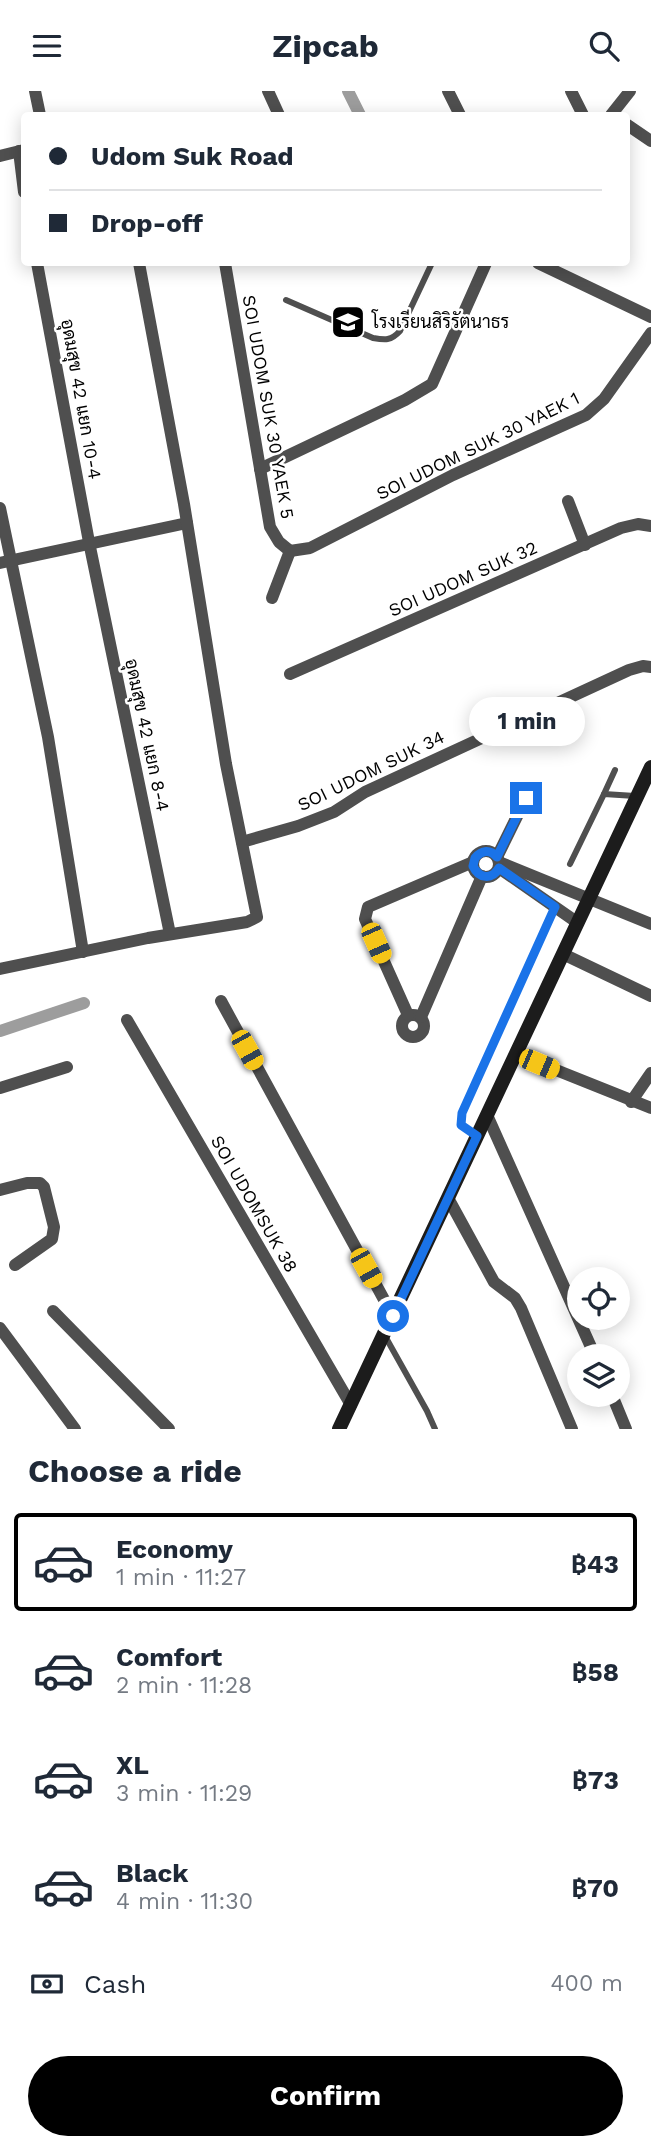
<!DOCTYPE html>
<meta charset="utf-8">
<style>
:root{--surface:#fff;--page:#f2f2f3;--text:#1f2937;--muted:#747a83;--line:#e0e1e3;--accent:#000}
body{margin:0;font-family:"Work Sans",Sarabun,sans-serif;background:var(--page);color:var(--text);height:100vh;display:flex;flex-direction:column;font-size:26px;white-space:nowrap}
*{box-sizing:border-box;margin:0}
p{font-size:23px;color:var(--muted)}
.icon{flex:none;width:38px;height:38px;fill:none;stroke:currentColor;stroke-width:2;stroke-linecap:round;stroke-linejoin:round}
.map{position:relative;height:1338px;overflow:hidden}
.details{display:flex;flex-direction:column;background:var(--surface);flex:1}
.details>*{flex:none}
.banner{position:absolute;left:21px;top:21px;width:609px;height:154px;border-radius:7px;box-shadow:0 4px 18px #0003;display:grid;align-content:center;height:154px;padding:0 28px;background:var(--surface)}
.fabs{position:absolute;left:567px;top:1176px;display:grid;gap:14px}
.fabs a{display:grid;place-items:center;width:63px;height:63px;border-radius:50%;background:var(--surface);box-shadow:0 4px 18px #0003;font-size:35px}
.end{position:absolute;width:32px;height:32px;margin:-16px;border:9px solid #1a73e8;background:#fff;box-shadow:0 0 0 4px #fff}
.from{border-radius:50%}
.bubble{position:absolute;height:49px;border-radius:24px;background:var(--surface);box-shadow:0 4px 18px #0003;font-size:23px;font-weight:700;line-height:49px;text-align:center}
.car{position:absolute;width:21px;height:42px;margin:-21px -10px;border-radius:9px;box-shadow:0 0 5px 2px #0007;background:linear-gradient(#f5c518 24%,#345 0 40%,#f5c518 0 76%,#345 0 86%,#f5c518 0)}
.banner b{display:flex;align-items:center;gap:24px;height:66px;font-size:26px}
.banner b+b{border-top:2px solid var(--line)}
.banner i{width:18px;height:18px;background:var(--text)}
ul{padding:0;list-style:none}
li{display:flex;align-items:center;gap:21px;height:98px;margin:0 14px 10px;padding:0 14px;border:4px solid transparent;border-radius:7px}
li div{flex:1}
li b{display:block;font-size:26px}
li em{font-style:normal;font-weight:700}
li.current{border-color:var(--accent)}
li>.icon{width:63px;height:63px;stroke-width:1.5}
h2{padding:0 28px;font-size:32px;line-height:84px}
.pay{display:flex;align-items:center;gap:18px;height:77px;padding:0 28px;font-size:26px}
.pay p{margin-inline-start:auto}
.primary-button{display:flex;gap:14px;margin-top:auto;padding:14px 28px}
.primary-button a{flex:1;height:80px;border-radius:42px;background:var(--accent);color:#fff;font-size:28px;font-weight:700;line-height:80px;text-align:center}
header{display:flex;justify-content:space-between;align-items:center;height:91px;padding:0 28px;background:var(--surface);font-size:32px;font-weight:700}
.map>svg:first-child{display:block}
</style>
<header><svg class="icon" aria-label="menu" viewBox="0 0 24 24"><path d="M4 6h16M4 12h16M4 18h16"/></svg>Zipcab<svg class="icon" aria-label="search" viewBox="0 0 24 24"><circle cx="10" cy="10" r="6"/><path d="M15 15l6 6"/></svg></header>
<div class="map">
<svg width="651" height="1338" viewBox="0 0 651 1338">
<rect width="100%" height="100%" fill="#fff"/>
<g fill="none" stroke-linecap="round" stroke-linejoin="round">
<g stroke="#9d9d9d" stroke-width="12">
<path d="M348,0l12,24"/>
<path d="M0,940l84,-28"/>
</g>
<g stroke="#4f4f4f" stroke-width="6">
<path d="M286,209l87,38c12,2 18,3 27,-7l32,-68"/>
<path d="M604,703l11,-24"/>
<path d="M570,773l34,-70 31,2"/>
<path d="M476,1045l-15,-11 1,-12 93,-206"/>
<path d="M385,1245l42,75 8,18"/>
</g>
<g stroke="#4f4f4f" stroke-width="12">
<path d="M35,0l5,24"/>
<path d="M268,0l11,24"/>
<path d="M448,0l12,24"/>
<path d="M571,0l12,24"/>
<path d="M611,24l19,-24"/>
<path d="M626,33l25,17"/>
<path d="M19,60l5,41"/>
<path d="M0,65l24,-6"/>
<path d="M37,172l52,279 81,392"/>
<path d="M225,172l45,264 9,15 11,9"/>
<path d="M538,172l113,54"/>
<path d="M260,378l145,-69 27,-16 54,-121"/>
<path d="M568,410l17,44"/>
<path d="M0,417l48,229 35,215"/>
<path d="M290,460l20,-3 143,-73 133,-60 18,-16 47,-66"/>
<path d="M0,472l187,-40"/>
<path d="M272,507l18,-47"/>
<path d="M290,583l331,-146 17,-4 13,2"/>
<path d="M242,751l56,-16 36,-14 31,-20 264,-122 14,-4 8,1"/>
<circle cx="486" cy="773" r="13"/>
<path d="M497,766l29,-59"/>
<path d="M499,771l152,62"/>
<path d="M499,777l79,55"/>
<path d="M563,863l88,42"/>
<path d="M0,878l148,-31 99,-16 10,-5 -31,-153 -42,-260 -45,-241"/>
<path d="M221,910l172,315"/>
<circle cx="413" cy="935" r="11"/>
<path d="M408,924l-43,-96 3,-12 105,-45"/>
<path d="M421,926l61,-141"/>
<path d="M127,929l224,385"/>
<path d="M516,963l135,54"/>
<path d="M0,997l67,-21"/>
<path d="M631,1011l20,-29"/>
<path d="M487,1024l108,241"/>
<path d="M0,1099l27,-7h13l4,4 10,40 -2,12 -37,26"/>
<path d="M448,1107l46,84 21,16 6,10 51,121"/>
<path d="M53,1220l116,118"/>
<path d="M0,1237l75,101"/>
<path d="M612,1304l14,34"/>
</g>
<path stroke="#1c1c1c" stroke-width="14" d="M339,1338l312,-662"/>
</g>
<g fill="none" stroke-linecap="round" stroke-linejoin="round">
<path stroke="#1a73e8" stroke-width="9" d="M393,1225l84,-180 -16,-11 1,-12 93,-206 -56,-39c-7,12 -20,11 -26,-2l2,-8c7,-8 15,-9 22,-1l29,-59"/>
</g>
<defs>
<g id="school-square" transform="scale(1.75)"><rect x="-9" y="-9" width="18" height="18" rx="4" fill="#000" stroke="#fff"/><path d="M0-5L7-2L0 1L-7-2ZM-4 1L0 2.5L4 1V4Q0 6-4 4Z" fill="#fff"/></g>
</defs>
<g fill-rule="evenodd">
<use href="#school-square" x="348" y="231"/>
</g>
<g text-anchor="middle" stroke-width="5" stroke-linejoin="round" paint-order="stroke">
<g font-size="18" fill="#000" stroke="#fff" text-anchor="start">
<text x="372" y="237">โรงเรียนสิริรัตนาธร</text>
</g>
<g font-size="18" fill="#000" stroke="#fff">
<text transform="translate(81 308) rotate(80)" y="6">อุดมสุข 42 แยก 10-4</text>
<text transform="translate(268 316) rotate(80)" y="6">SOI UDOM SUK 30 YAEK 5</text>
<text transform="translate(478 355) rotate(-26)" y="6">SOI UDOM SUK 30 YAEK 1</text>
<text transform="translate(463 488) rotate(-24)" y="6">SOI UDOM SUK 32</text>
<text transform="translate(147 644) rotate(78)" y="6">อุดมสุข 42 แยก 8-4</text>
<text transform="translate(371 680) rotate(-26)" y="6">SOI UDOM SUK 34</text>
<text transform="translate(254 1113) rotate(60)" y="6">SOI UDOMSUK 38</text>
</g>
</g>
</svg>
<div class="fabs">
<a><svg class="icon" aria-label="locate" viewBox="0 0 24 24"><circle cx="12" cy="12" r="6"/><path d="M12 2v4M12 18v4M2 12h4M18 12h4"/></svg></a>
<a><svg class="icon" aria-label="layers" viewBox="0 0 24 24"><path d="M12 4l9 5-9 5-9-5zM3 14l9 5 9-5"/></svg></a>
</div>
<i class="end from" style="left:393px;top:1225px"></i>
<i class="end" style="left:526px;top:707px"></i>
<div class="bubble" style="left:469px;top:606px;width:116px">1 min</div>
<i class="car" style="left:376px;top:852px;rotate:156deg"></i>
<i class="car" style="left:247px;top:959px;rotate:151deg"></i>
<i class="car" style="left:539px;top:973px;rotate:113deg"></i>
<i class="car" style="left:366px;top:1177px;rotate:151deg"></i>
<div class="banner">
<b><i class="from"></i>Udom Suk Road</b>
<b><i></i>Drop-off</b>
</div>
</div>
<section class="details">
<h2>Choose a ride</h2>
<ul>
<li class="current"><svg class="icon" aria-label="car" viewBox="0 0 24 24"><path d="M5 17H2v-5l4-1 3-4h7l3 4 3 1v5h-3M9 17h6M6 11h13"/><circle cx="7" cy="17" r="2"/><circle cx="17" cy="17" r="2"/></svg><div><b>Economy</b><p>1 min · 11:27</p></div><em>฿43</em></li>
<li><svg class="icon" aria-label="car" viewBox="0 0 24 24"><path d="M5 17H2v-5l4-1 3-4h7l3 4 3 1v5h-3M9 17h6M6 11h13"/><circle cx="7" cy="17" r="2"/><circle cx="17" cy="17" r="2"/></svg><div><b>Comfort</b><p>2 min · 11:28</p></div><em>฿58</em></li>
<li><svg class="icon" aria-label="car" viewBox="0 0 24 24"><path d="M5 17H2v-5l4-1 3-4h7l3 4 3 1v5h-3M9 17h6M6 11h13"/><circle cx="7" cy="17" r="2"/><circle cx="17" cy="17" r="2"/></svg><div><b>XL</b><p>3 min · 11:29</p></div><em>฿73</em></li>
<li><svg class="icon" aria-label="car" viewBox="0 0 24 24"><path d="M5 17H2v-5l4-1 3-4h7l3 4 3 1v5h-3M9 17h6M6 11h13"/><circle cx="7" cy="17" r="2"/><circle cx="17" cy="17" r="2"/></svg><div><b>Black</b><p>4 min · 11:30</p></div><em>฿70</em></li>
</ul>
<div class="pay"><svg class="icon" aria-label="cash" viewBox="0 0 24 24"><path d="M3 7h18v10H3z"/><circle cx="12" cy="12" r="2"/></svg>Cash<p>400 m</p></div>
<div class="primary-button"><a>Confirm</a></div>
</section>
